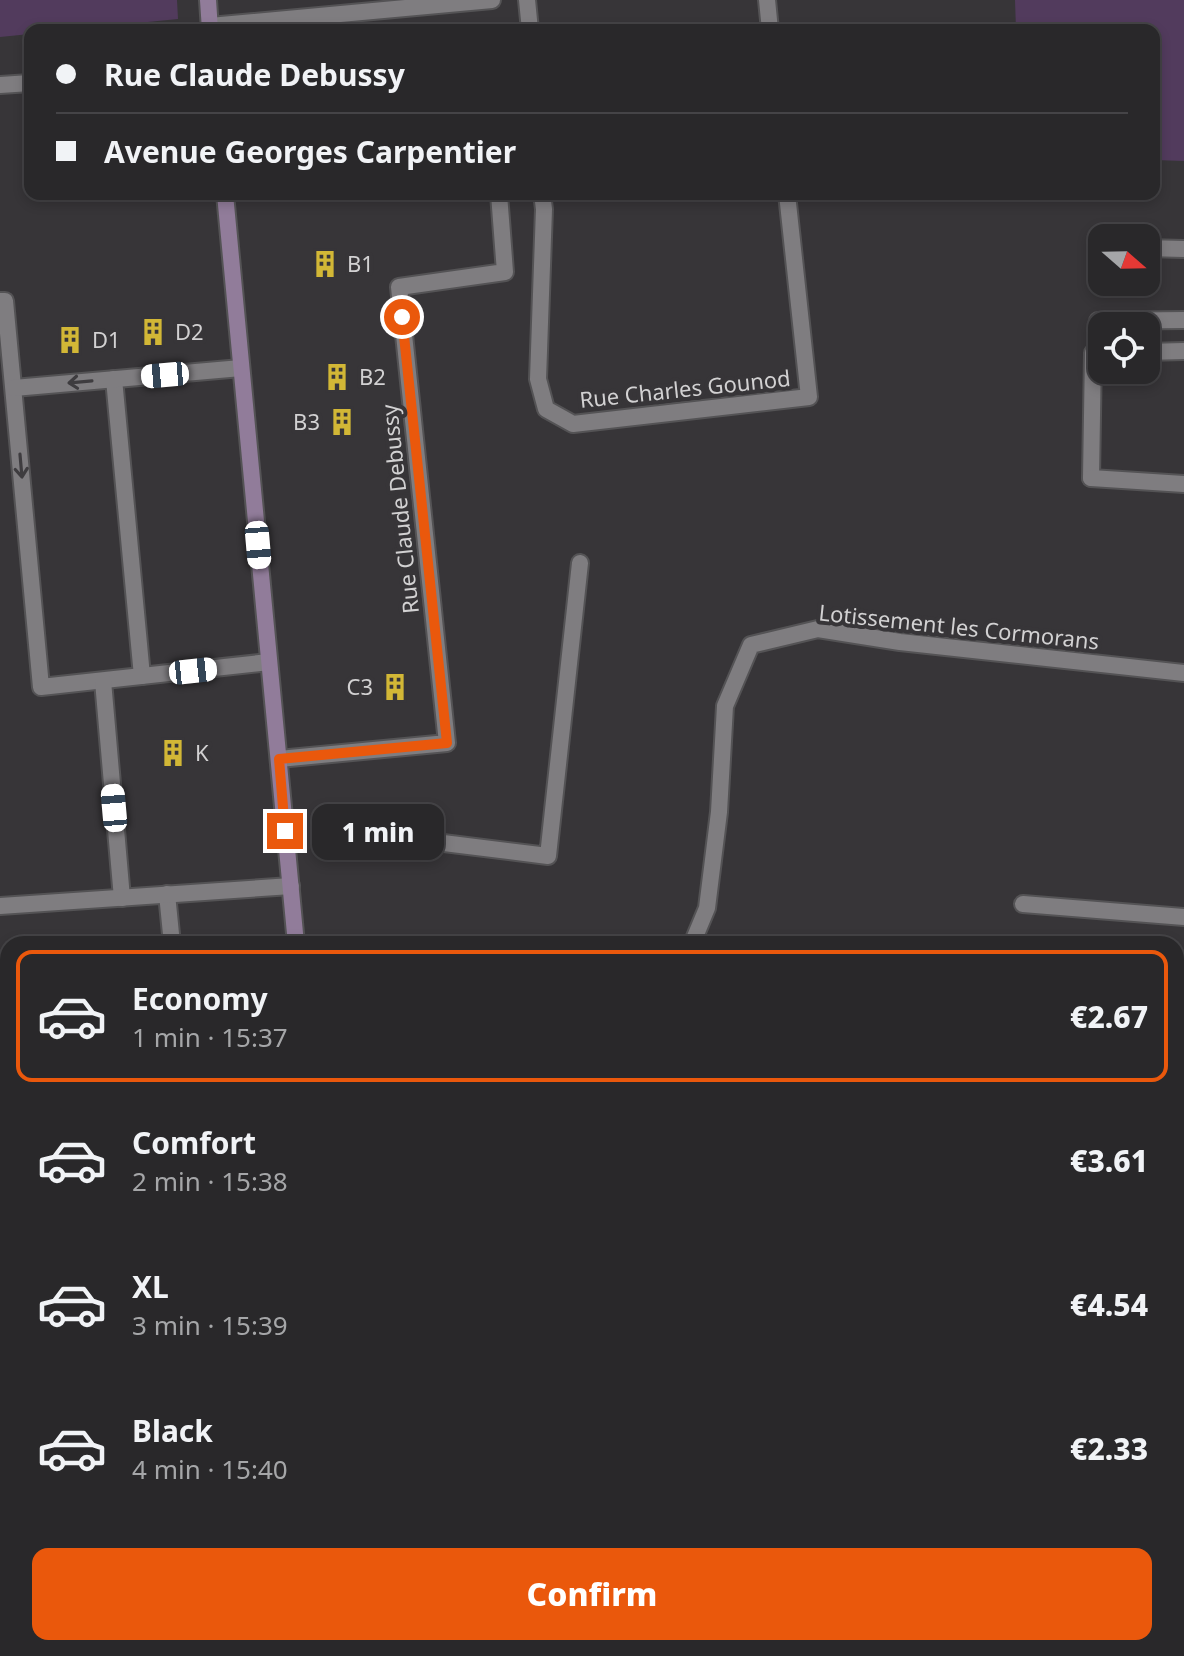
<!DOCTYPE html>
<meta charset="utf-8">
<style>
:root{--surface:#29282a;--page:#353436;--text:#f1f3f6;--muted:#a5a6a8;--line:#454447;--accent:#ea580c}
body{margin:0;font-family:"Noto Sans",sans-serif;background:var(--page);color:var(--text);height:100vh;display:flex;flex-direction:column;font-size:30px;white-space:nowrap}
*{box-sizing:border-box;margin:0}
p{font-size:26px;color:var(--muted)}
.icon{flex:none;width:44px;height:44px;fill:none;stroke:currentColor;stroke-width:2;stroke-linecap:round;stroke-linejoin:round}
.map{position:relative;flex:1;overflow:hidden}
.details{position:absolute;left:0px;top:936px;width:1184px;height:720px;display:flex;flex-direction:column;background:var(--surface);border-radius:24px 24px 0 0;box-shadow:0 4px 12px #0003,0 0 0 2px var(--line)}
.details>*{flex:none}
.top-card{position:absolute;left:24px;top:24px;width:1136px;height:176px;border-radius:16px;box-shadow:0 4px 12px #0003,0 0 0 2px var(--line);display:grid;align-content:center;height:176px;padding:0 32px;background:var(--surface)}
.needle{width:52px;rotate:110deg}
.controls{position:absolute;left:1088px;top:224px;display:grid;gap:16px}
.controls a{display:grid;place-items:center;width:72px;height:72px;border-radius:16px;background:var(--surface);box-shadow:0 4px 12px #0003,0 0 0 2px var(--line);font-size:40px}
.end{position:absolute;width:36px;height:36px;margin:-18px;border:10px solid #ea580c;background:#fff;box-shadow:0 0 0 4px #fff}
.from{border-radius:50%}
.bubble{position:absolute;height:56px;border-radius:16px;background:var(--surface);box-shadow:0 4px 12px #0003,0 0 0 2px var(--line);font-size:26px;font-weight:800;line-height:56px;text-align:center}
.car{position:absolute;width:24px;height:48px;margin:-24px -12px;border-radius:10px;box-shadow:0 0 6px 2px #0007;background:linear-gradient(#fff 24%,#345 0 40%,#fff 0 76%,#345 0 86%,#fff 0)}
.top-card b{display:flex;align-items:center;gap:28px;height:76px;font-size:30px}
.top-card b+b{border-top:2px solid var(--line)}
.top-card i{width:20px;height:20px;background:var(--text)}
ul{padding:14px 0 0;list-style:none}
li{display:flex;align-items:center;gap:24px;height:132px;margin:0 16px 12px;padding:0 16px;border:4px solid transparent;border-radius:16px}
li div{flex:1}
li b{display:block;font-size:30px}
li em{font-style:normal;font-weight:800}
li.on{border-color:var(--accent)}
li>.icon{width:72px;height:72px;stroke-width:1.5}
.button{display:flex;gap:16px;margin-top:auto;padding:16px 32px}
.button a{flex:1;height:92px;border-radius:16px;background:var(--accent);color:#fff;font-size:32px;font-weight:800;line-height:92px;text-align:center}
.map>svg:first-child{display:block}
</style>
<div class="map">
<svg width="1184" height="1656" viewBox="0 0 1184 1656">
<rect width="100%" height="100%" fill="#373538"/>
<g fill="#523b5d">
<path d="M0,0h177l1,19 -111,11h-37v4l-30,3z"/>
<path d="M1015,0h169v161l-30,-1v-130h-138z"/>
</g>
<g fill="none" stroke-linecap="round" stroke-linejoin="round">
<g stroke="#545355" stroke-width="20">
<g id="lane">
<path d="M1146,352l38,-1"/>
<path d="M114,379l28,297"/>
<path d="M1091,478l2,-125h9"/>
<path d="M0,1270l8,59"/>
</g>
</g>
<g stroke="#545355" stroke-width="20">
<g id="street">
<path d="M527,0l3,30"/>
<path d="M767,0l3,30"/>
<path d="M210,26l282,-26"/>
<path d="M0,85l30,-2"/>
<path d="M542,194l2,15 -6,170 8,30 27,15 236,-27 -22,-203"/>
<path d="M1146,248l38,1"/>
<path d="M0,301h5l36,386 228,-25"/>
<path d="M1098,321l86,-1"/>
<path d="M14,388l227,-20"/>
<path d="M1091,478l93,6"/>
<path d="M103,681l19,217"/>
<path d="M279,759l168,-16 -48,-456 106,-15 -6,-78"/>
<path d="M379,835l169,21 32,-293"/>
<path d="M167,894l5,50"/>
<path d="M1023,904l161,13"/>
<path d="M0,906l291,-20"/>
<path d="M692,944l15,-36 12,-96 6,-106 26,-61 67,-16 82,13 284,31"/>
<path d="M2,1287l6,-1"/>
<path d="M1176,1326l8,1"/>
<path d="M0,1381h8"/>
</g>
</g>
<g stroke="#545355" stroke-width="20">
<g id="secondary">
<path d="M208,0l2,30"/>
<path d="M225,194l71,750"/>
<path d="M394,1648l1,8"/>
</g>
</g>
<use href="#lane" stroke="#7f7d80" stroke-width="16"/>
<use href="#street" stroke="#7f7d80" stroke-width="16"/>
<use href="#secondary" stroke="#917c9a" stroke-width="16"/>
</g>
<defs><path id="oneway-shaft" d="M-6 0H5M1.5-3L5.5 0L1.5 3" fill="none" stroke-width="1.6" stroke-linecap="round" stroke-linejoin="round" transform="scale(2)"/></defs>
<g stroke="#3e3c3f">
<use href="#oneway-shaft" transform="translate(80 382) rotate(175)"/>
<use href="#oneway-shaft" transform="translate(21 466) rotate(85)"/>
</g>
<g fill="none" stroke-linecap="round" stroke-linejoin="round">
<path stroke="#ea580c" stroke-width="10" d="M285,831l-6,-72 168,-16 -45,-426"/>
</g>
<defs>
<g id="building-bare" transform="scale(2.16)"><path d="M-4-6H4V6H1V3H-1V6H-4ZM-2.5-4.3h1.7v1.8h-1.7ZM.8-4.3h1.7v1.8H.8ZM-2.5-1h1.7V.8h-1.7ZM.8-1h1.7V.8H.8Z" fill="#d2b736" stroke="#373538" stroke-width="2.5" paint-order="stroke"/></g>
</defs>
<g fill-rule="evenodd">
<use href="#building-bare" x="325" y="264"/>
<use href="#building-bare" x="153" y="332"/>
<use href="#building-bare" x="70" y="340"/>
<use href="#building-bare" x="337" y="377"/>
<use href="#building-bare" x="342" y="422"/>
<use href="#building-bare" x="395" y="687"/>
<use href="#building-bare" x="173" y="753"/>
</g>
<g text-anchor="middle" stroke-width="8" stroke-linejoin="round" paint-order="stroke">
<g font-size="22" fill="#d2d1d2" stroke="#373538" text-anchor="start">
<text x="347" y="272">B1</text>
<text x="175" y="340">D2</text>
<text x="92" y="348">D1</text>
<text x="359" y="385">B2</text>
<text x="320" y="430" text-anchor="end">B3</text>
<text x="373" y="695" text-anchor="end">C3</text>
<text x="195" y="761">K</text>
</g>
<g font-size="22" fill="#d2d1d2" stroke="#373538">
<text transform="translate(685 389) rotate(-6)" y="8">Rue Charles Gounod</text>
<text transform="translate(400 509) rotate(-96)" y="8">Rue Claude Debussy</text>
<text transform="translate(959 627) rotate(6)" y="8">Lotissement les Cormorans</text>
</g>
</g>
</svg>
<div class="controls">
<a><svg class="needle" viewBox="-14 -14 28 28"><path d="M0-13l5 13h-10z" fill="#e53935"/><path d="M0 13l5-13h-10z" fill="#a5a6a8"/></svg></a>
<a><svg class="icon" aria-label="locate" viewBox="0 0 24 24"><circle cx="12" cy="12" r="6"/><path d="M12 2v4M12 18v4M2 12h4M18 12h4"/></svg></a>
</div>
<i class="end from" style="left:402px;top:317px"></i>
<i class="end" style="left:285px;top:831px"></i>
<div class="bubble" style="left:312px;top:804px;width:132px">1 min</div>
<i class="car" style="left:165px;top:375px;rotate:265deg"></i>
<i class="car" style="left:258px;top:545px;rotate:175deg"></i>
<i class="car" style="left:193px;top:671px;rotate:84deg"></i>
<i class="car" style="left:114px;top:808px;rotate:355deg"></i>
<div class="top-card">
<b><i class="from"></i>Rue Claude Debussy</b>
<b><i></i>Avenue Georges Carpentier</b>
</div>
<section class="details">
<ul>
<li class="on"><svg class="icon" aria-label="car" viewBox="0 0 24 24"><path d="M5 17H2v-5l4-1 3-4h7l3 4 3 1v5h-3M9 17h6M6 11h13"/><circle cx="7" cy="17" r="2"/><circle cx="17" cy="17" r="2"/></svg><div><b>Economy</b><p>1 min · 15:37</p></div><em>€2.67</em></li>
<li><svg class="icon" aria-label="car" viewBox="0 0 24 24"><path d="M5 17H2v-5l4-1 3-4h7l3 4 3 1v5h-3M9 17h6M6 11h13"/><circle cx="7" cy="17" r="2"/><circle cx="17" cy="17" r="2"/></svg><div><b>Comfort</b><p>2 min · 15:38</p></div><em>€3.61</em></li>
<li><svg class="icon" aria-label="car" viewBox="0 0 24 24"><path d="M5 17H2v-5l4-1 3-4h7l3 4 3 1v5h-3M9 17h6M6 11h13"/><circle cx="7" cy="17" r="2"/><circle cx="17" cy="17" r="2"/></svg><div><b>XL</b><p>3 min · 15:39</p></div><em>€4.54</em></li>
<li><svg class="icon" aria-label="car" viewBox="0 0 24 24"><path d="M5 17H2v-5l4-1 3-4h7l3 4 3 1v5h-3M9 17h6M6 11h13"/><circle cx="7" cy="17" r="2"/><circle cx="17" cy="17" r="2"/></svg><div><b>Black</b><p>4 min · 15:40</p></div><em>€2.33</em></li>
</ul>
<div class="button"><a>Confirm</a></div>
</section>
</div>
